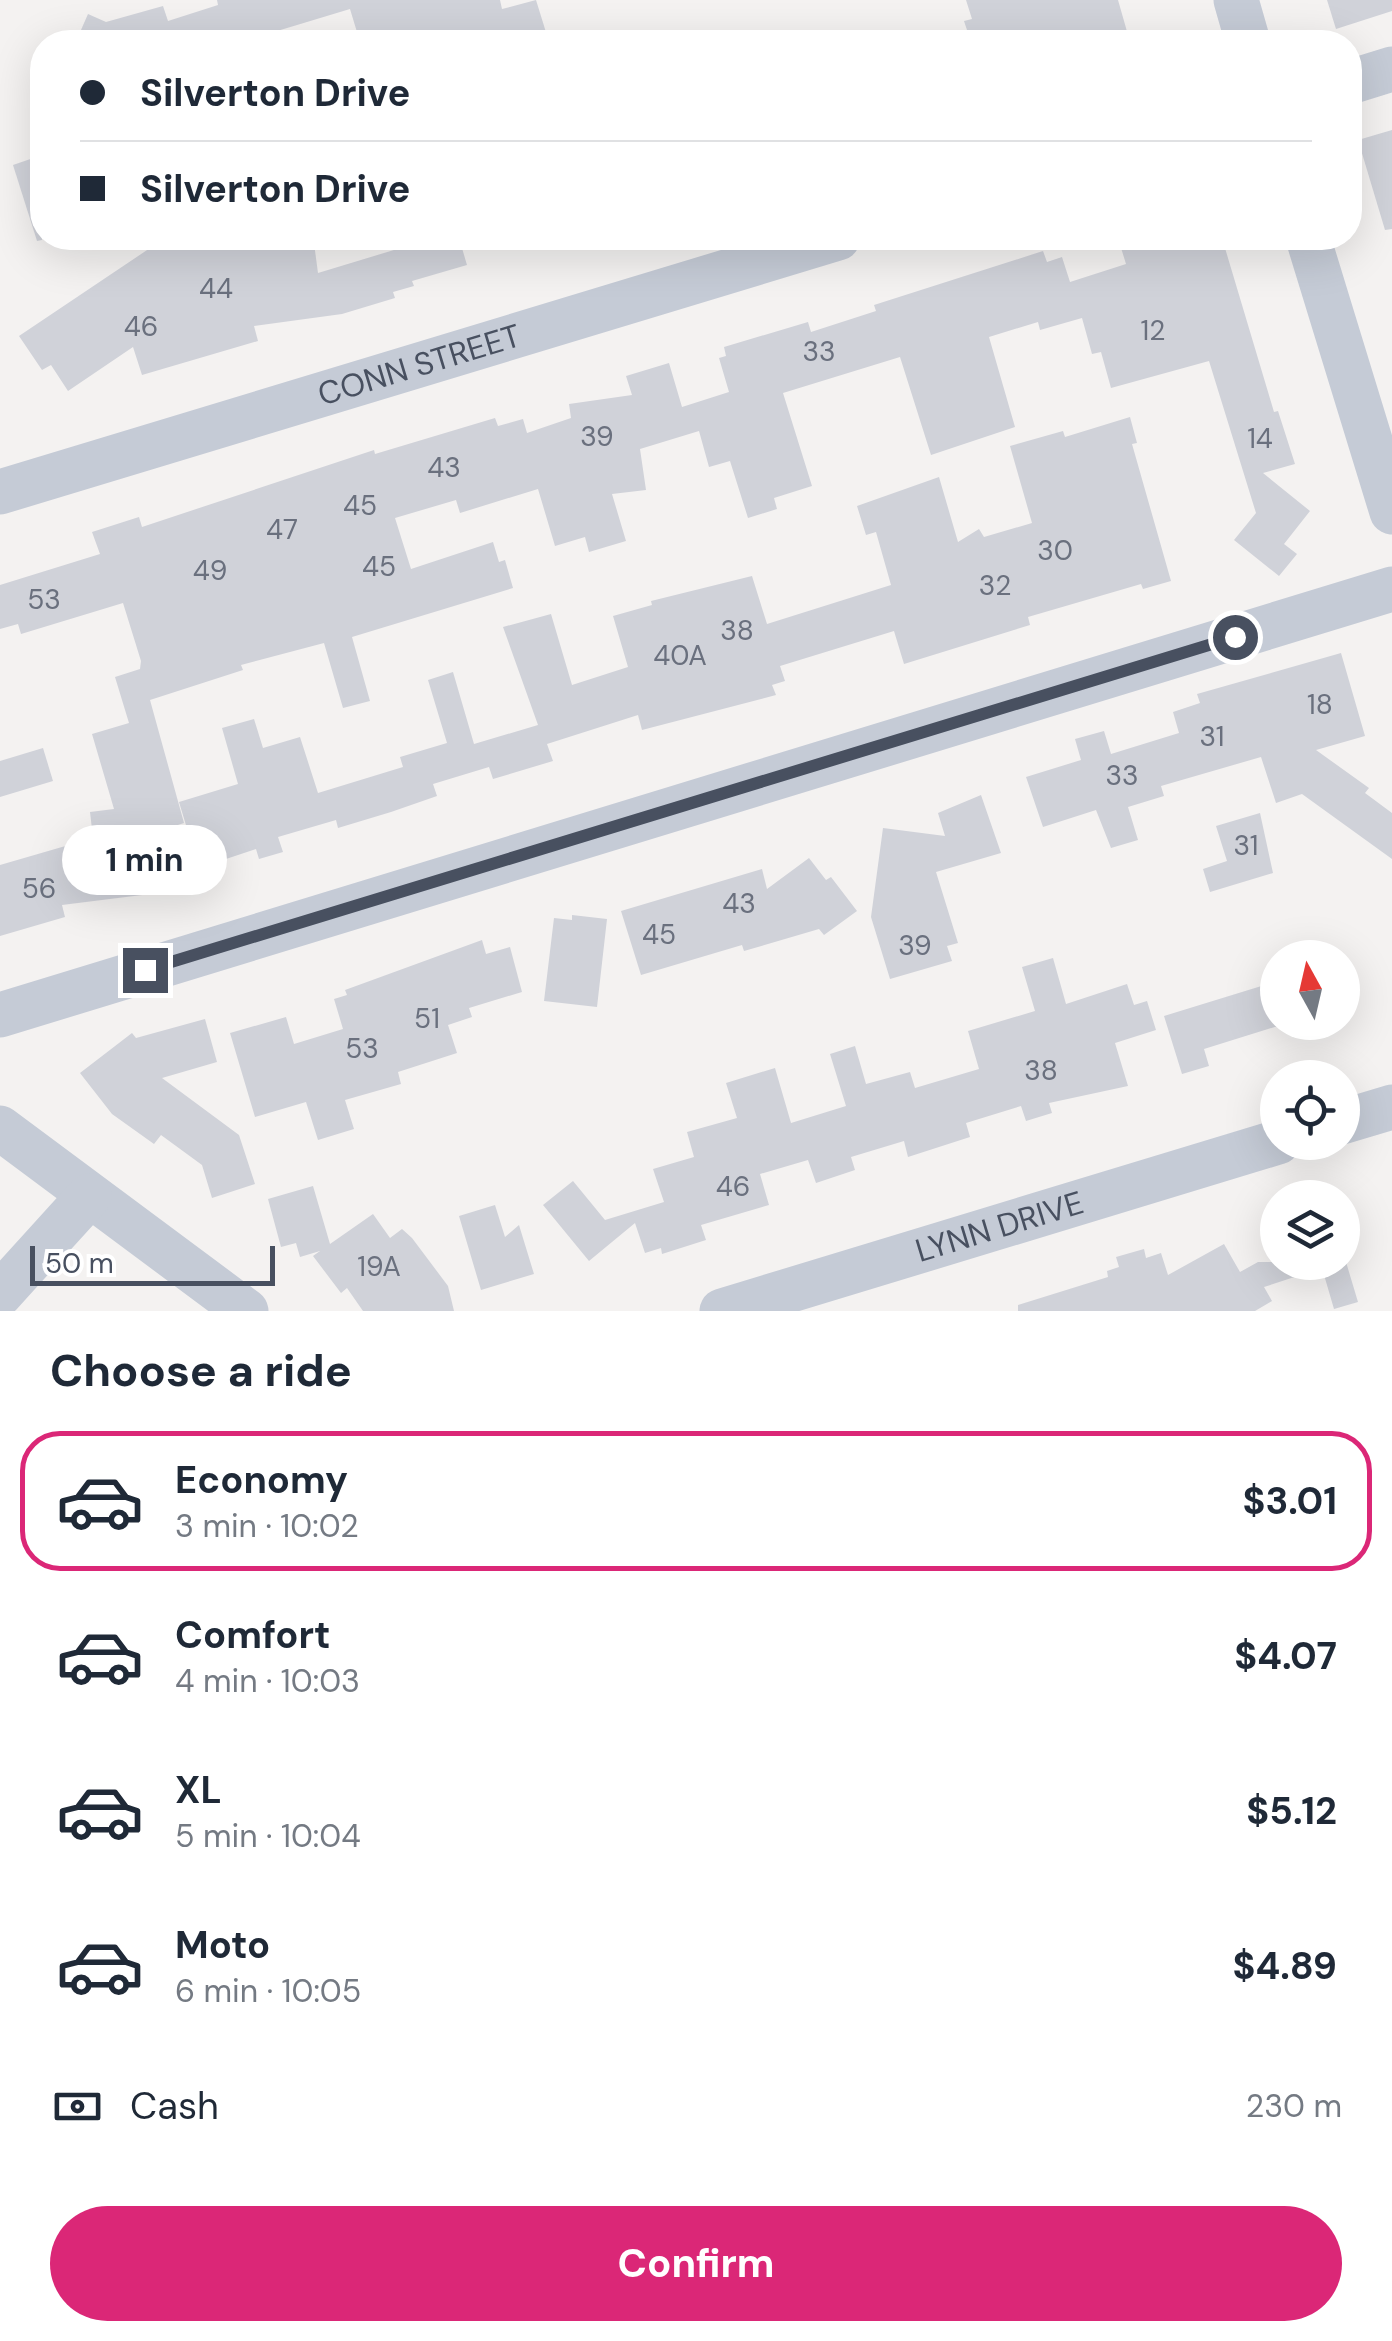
<!DOCTYPE html>
<meta charset="utf-8">
<style>
:root{--surface:#fff;--page:#f2f2f3;--text:#1f2937;--muted:#747a83;--line:#e0e1e3;--accent:#db2777}
body{margin:0;font-family:"DM Sans",sans-serif;background:var(--page);color:var(--text);height:100vh;display:flex;flex-direction:column;font-size:38px;white-space:nowrap}
*{box-sizing:border-box;margin:0}
p{font-size:32px;color:var(--muted)}
.icon{flex:none;width:55px;height:55px;fill:none;stroke:currentColor;stroke-width:2;stroke-linecap:round;stroke-linejoin:round}
.map{position:relative;height:1311px;overflow:hidden}
.details{display:flex;flex-direction:column;background:var(--surface);flex:1}
.details>*{flex:none}
.top-card{position:absolute;left:30px;top:30px;width:1332px;height:220px;border-radius:40px;box-shadow:0 10px 40px #0002;display:grid;align-content:center;height:220px;padding:0 50px;background:var(--surface)}
.needle{width:65px;rotate:352deg}
.buttons{position:absolute;left:1260px;top:940px;display:grid;gap:20px}
.buttons a{display:grid;place-items:center;width:100px;height:100px;border-radius:50%;background:var(--surface);box-shadow:0 10px 40px #0002;font-size:50px}
.scale{position:absolute;left:30px;bottom:25px;width:245px;box-sizing:border-box;padding-left:10px;border:5px solid #485060;border-top:0;font-size:28px;line-height:35px;white-space:nowrap;color:#485060;-webkit-text-stroke:8px #fff;paint-order:stroke}
.end{position:absolute;width:45px;height:45px;margin:-22px;border:12px solid #485060;background:#fff;box-shadow:0 0 0 5px #fff}
.from{border-radius:50%}
.bubble{position:absolute;height:70px;border-radius:35px;background:var(--surface);box-shadow:0 10px 40px #0002;font-size:32px;font-weight:700;line-height:70px;text-align:center}
.top-card b{display:flex;align-items:center;gap:35px;height:95px;font-size:38px}
.top-card b+b{border-top:2px solid var(--line)}
.top-card i{width:25px;height:25px;background:var(--text)}
ul{padding:0;list-style:none}
li{display:flex;align-items:center;gap:30px;height:140px;margin:0 20px 15px;padding:0 30px;border:5px solid transparent;border-radius:40px}
li div{flex:1}
li b{display:block;font-size:38px}
li em{font-style:normal;font-weight:700}
li.on{border-color:var(--accent)}
li>.icon{width:90px;height:90px;stroke-width:1.5}
h2{padding:0 50px;font-size:45px;line-height:120px}
.pay{display:flex;align-items:center;gap:25px;height:110px;padding:0 50px;font-size:38px}
.pay p{margin-inline-start:auto}
.primary-button{display:flex;gap:20px;margin-top:auto;padding:20px 50px}
.primary-button a{flex:1;height:115px;border-radius:60px;background:var(--accent);color:#fff;font-size:40px;font-weight:700;line-height:115px;text-align:center}
.map>svg:first-child{display:block}
</style>
<div class="map">
<svg width="1392" height="1311" viewBox="0 0 1392 1311">
<rect width="100%" height="100%" fill="#f4f2f1"/>
<g fill="#d0d2d9">
<path d="M217,0h283l2,9 34,-9 13,42h-189l-10,-33 -109,33h-179l-1,-7 20,-5 7,-16 18,8 57,-16 5,15 50,-16z"/>
<path d="M966,0h152l12,42h-25l-3,-7 -26,7h-105l-7,-21 8,-2z"/>
<path d="M1327,0h65v11l-56,18z"/>
<path d="M1392,130v99l-7,1 -27,-90z"/>
<path d="M42,155v85l-5,1 -24,-76z"/>
<path d="M165,238h142l1,6 6,-1 4,30 99,-30 -2,-5h44l8,27 -55,16 2,5 -21,6 2,6 -53,16 -88,12 4,15 -116,34 -9,-28 -65,44 -17,-26 -9,5 -23,-34z"/>
<path d="M1118,238h104l52,174 4,-1 17,53 -32,9 47,38 -26,33 13,10 -18,22 -45,-36 22,-27 -47,-152 -98,27 -10,-36 -9,2 -10,-36 -42,12 -2,-8 -49,15 26,90 -84,28 -31,-98 -117,36 29,93 -38,12 3,11 -29,9 -18,-57 -21,6 -10,-36 -59,18 6,41 -34,4 14,47 -37,11 -4,-15 -30,9 -17,-57 -78,24 -4,-13 -61,18 16,51 82,-27 6,20 6,-2 8,28 -161,49 18,64 -27,7 -19,-65 -83,22 2,5 -93,30 34,123 -49,16 7,56 -80,10 3,12 -65,19v-71l93,-27 -3,-26 24,-3 -22,-75 37,-11 -14,-46 25,-8 1,-8 -18,-58 -102,31 -3,-10 -18,5v-44l100,-31 -8,-22 47,-15 3,10 232,-77 1,4 120,-36 3,8 25,-7 4,14 44,-15 -2,-14 63,-9 -6,-19 43,-13 13,44 47,-15 -10,-34 7,-2 -2,-9 84,-25 3,10 65,-21 -2,-6 169,-54 4,11 15,-5 8,25 56,-18z"/>
<path d="M1130,417l7,26 -5,1 39,137 -28,8 -2,-5 -113,33 2,8 -126,39 -10,-33 -114,35 5,15 -13,4 4,10 -134,35 -4,-15 -91,29 6,17 -60,18 -4,-12 -56,17 4,12 -46,16 -53,16 -2,-8 -58,17 5,15 -24,7 -3,-10 -57,19 -20,-66 59,-18 -16,-56 32,-9 9,29 37,-11 18,56 85,-26 -3,-10 47,-14 -19,-63 25,-8 21,72 64,-19 -35,-98 48,-13 21,71 56,-18 -15,-51 39,-11 -1,-4 101,-25 15,48 124,-39 -15,-53 -10,3 -9,-29 82,-29 19,65 21,-13 5,8 48,-14 -22,-77 53,-15 2,6z"/>
<path d="M1341,653l24,83 -49,14 53,38 -4,5 27,20v46l-90,-65 -26,9 -15,-46 -100,29 3,10 -36,11 10,33 -27,8 -15,-38 -53,17 -17,-50 55,-17 -6,-21 29,-8 7,23 68,-21 -6,-21 27,-9 -3,-9z"/>
<path d="M43,748l10,33 -53,16v-36z"/>
<path d="M981,795l20,58 -65,19 22,71 -11,3 5,15 -62,18 -19,-62 12,-89 62,8 -7,-23z"/>
<path d="M1260,813l13,60 -63,19 -7,-23 24,-8 -11,-35z"/>
<path d="M809,858l17,22 5,-3 26,34 -33,24 -5,-6 -75,22 -2,-6 -101,30 -20,-64 141,-42 5,20z"/>
<path d="M572,915l35,4 -10,88 -53,-6 10,-83 18,2z"/>
<path d="M482,940l4,14 24,-7 12,45 -53,16 3,9 -24,8 9,28 -59,19 3,12 -56,16 9,29 -36,11 -12,-38 -51,15 -25,-84 56,-16 8,27 49,-15 -9,-30 13,-4 -2,-5z"/>
<path d="M1053,958l13,46 61,-20 7,21 13,-4 9,29 -41,13 13,43 -79,17 3,10 -26,8 -5,-15 -55,17 4,14 -62,20 -4,-16 -53,16 4,13 -39,13 -8,-23 -48,14 9,31 -68,20 5,15 -44,14 -1,-6 -16,5 -10,-30 -46,38 -46,-56 30,-24 32,39 59,-18 -11,-33 41,-12 -7,-25 50,-14 -11,-35 49,-15 16,55 55,-17 -16,-52 25,-8 11,38 44,-12 5,16 64,-19 -11,-38 67,-20 -13,-44z"/>
<path d="M1278,981v45l-74,23 5,17 -27,8 -18,-58z"/>
<path d="M205,1019l12,43 -55,16 77,57 16,49 -43,14 -10,-33 -41,-30 -7,9 -42,-30 -32,-41 52,-40 4,5z"/>
<path d="M313,1186l17,58 43,-30 17,24 12,-9 10,9 36,48 6,25h-91l-16,-23 -6,5 -28,-37 7,-5 -20,6 -4,-14 -15,4 -13,-48z"/>
<path d="M495,1205l10,32 14,-12 15,49 -53,16 -22,-74z"/>
<path d="M1224,1244l16,28 18,-10h88l12,40 -24,7 -12,-41 -58,19 8,14 -17,10h-237v-6l90,-28 -1,-6 12,-4 -3,-10 28,-8 2,9 15,-5 7,22z"/>
</g>
<g fill="none" stroke-linecap="round" stroke-linejoin="round">
<g stroke="#c5cbd6" stroke-width="45">
<path d="M1236,0l12,42"/>
<path d="M1350,82l42,-13"/>
<path d="M1308,238l84,274"/>
<path id="s1" d="M0,492l838,-254"/>
<path d="M0,1015l1392,-426"/>
<path d="M1342,1122l50,-15"/>
<path d="M0,1128l246,183"/>
<path d="M0,1294l89,-98"/>
<path id="s2" d="M722,1311l556,-169"/>
</g>
</g>
<g fill="none" stroke-linecap="round" stroke-linejoin="round">
<path stroke="#485060" stroke-width="12" d="M145,970l1090,-333"/>
</g>
<g text-anchor="middle" stroke-width="9" stroke-linejoin="round" paint-order="stroke">
<g font-size="28" fill="#6a707e">
<text x="216" y="298">44</text>
<text x="141" y="336">46</text>
<text x="1153" y="340">12</text>
<text x="819" y="361">33</text>
<text x="597" y="446">39</text>
<text x="1260" y="448">14</text>
<text x="444" y="477">43</text>
<text x="360" y="515">45</text>
<text x="282" y="539">47</text>
<text x="1055" y="560">30</text>
<text x="379" y="576">45</text>
<text x="210" y="580">49</text>
<text x="995" y="595">32</text>
<text x="44" y="609">53</text>
<text x="737" y="640">38</text>
<text x="680" y="665">40A</text>
<text x="1320" y="714">18</text>
<text x="1212" y="746">31</text>
<text x="1122" y="785">33</text>
<text x="1246" y="855">31</text>
<text x="39" y="898">56</text>
<text x="739" y="913">43</text>
<text x="659" y="944">45</text>
<text x="915" y="955">39</text>
<text x="427" y="1028">51</text>
<text x="362" y="1058">53</text>
<text x="1041" y="1080">38</text>
<text x="733" y="1196">46</text>
<text x="379" y="1276">19A</text>
</g>
<g font-size="32" fill="#485060" stroke="#fff">
<text dy="11" stroke="none"><textPath href="#s1" startOffset="438">CONN STREET</textPath></text>
<text dy="11" stroke="none"><textPath href="#s2" startOffset="290">LYNN DRIVE</textPath></text>
</g>
</g>
</svg>
<div class="buttons">
<a><svg class="needle" viewBox="-14 -14 28 28"><path d="M0-13l5 13h-10z" fill="#e53935"/><path d="M0 13l5-13h-10z" fill="#747a83"/></svg></a>
<a><svg class="icon" aria-label="locate" viewBox="0 0 24 24"><circle cx="12" cy="12" r="6"/><path d="M12 2v4M12 18v4M2 12h4M18 12h4"/></svg></a>
<a><svg class="icon" aria-label="layers" viewBox="0 0 24 24"><path d="M12 4l9 5-9 5-9-5zM3 14l9 5 9-5"/></svg></a>
</div>
<div class="scale">50 m</div>
<i class="end from" style="left:1235px;top:637px"></i>
<i class="end" style="left:145px;top:970px"></i>
<div class="bubble" style="left:62px;top:825px;width:165px">1 min</div>
<div class="top-card">
<b><i class="from"></i>Silverton Drive</b>
<b><i></i>Silverton Drive</b>
</div>
</div>
<section class="details">
<h2>Choose a ride</h2>
<ul>
<li class="on"><svg class="icon" aria-label="car" viewBox="0 0 24 24"><path d="M5 17H2v-5l4-1 3-4h7l3 4 3 1v5h-3M9 17h6M6 11h13"/><circle cx="7" cy="17" r="2"/><circle cx="17" cy="17" r="2"/></svg><div><b>Economy</b><p>3 min · 10:02</p></div><em>$3.01</em></li>
<li><svg class="icon" aria-label="car" viewBox="0 0 24 24"><path d="M5 17H2v-5l4-1 3-4h7l3 4 3 1v5h-3M9 17h6M6 11h13"/><circle cx="7" cy="17" r="2"/><circle cx="17" cy="17" r="2"/></svg><div><b>Comfort</b><p>4 min · 10:03</p></div><em>$4.07</em></li>
<li><svg class="icon" aria-label="car" viewBox="0 0 24 24"><path d="M5 17H2v-5l4-1 3-4h7l3 4 3 1v5h-3M9 17h6M6 11h13"/><circle cx="7" cy="17" r="2"/><circle cx="17" cy="17" r="2"/></svg><div><b>XL</b><p>5 min · 10:04</p></div><em>$5.12</em></li>
<li><svg class="icon" aria-label="car" viewBox="0 0 24 24"><path d="M5 17H2v-5l4-1 3-4h7l3 4 3 1v5h-3M9 17h6M6 11h13"/><circle cx="7" cy="17" r="2"/><circle cx="17" cy="17" r="2"/></svg><div><b>Moto</b><p>6 min · 10:05</p></div><em>$4.89</em></li>
</ul>
<div class="pay"><svg class="icon" aria-label="cash" viewBox="0 0 24 24"><path d="M3 7h18v10H3z"/><circle cx="12" cy="12" r="2"/></svg>Cash<p>230 m</p></div>
<div class="primary-button"><a>Confirm</a></div>
</section>
